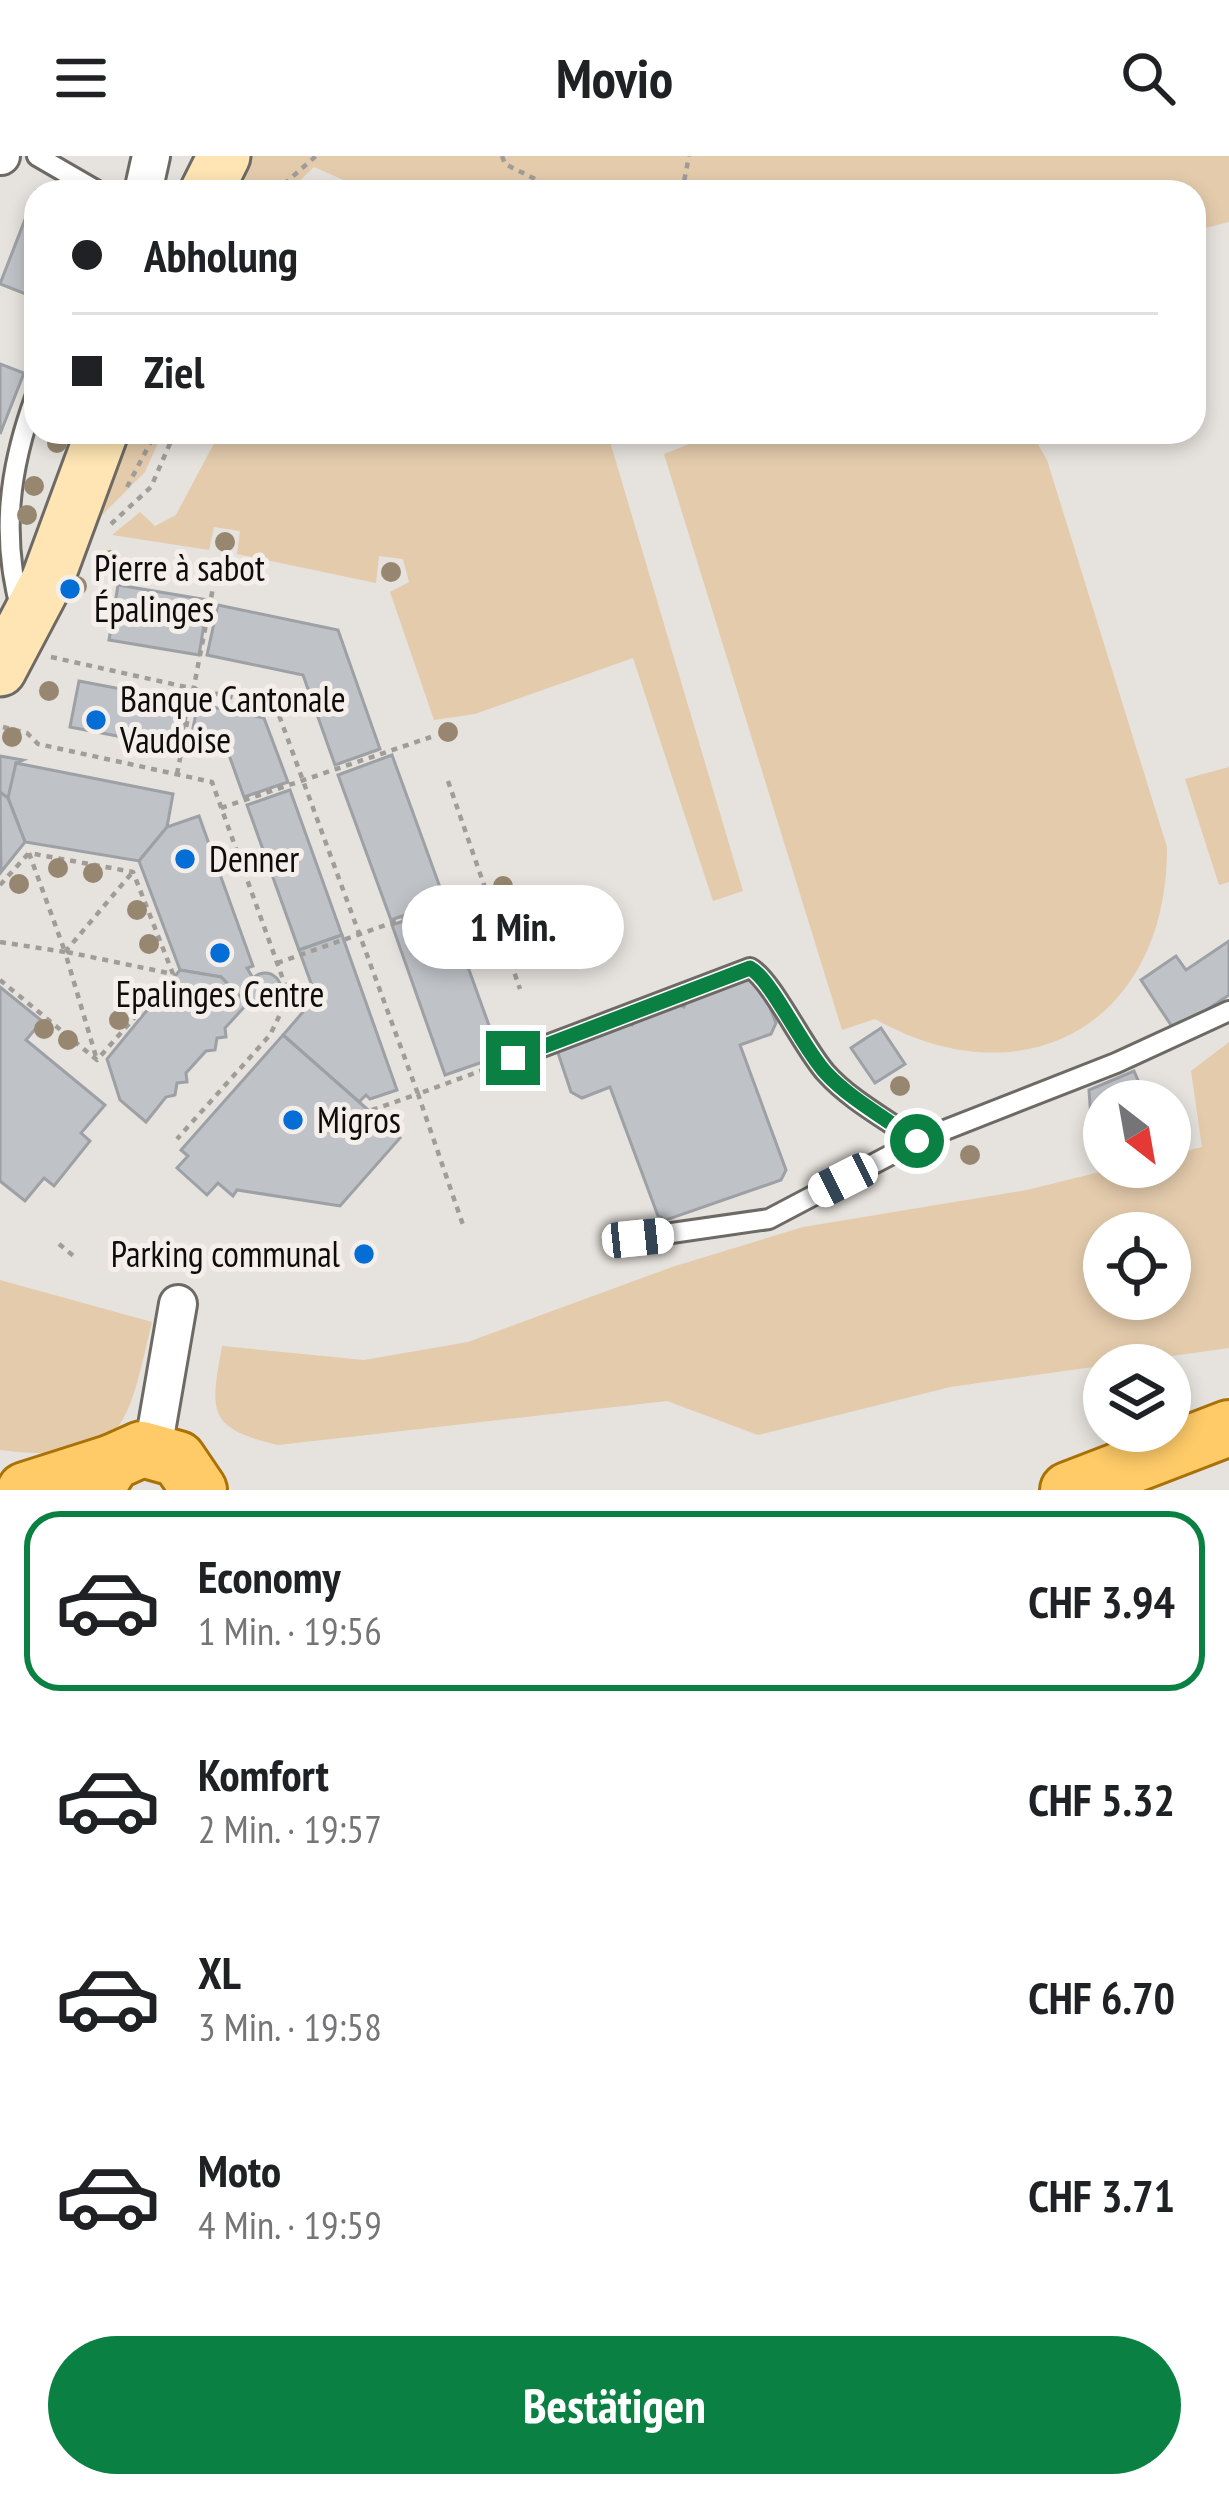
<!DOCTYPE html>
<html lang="de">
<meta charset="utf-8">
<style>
:root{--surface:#fff;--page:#f6f6f6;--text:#202124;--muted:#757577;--line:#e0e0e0;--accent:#0b8043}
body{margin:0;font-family:"PT Sans Narrow",sans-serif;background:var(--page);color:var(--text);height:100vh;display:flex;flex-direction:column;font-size:45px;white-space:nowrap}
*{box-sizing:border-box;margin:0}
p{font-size:39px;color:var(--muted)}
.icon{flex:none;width:66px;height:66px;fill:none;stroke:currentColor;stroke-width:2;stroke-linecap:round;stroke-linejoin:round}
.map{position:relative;height:1334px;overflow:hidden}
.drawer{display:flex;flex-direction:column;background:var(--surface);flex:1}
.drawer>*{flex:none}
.top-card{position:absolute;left:24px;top:24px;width:1182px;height:264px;border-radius:36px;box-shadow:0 6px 18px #0003;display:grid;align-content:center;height:264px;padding:0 48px;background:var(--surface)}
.needle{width:78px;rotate:149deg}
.controls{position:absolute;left:1083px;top:924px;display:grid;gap:24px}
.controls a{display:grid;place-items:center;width:108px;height:108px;border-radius:50%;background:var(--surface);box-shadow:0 6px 18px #0003;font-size:60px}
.end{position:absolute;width:54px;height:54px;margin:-27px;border:15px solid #0b8043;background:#fff;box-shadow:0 0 0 6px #fff}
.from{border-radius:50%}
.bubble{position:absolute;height:84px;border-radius:42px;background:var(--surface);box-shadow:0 6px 18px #0003;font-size:39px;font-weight:800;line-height:84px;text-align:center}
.car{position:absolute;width:36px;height:72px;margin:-36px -18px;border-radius:15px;box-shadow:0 0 9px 3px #0007;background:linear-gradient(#fff 24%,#345 0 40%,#fff 0 76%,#345 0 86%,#fff 0)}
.top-card b{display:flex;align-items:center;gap:42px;height:114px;font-size:45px}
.top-card b+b{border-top:3px solid var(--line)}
.top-card i{width:30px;height:30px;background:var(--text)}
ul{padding:21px 0 0;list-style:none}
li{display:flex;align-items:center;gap:36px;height:180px;margin:0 24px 18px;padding:0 24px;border:6px solid transparent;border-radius:36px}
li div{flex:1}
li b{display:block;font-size:45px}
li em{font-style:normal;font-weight:800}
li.current{border-color:var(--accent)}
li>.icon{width:108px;height:108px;stroke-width:1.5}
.action{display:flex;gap:24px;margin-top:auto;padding:24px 48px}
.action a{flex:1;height:138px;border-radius:72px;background:var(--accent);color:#fff;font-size:48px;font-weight:800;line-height:138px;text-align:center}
header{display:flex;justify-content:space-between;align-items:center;height:156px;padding:0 48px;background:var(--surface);font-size:54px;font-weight:800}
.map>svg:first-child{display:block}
</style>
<header><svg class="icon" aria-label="menu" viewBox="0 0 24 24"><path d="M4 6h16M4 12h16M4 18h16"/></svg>Movio<svg class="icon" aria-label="search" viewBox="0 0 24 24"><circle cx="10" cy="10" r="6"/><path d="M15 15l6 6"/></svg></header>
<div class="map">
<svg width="1229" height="1334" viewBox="0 0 1229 1334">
<rect width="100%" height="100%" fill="#e6e2dd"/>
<g fill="#e4cbac" fill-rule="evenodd">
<path d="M249,0h980v66l-35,9v-39h-823l-57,-25 -26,25h-57z"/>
<path d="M124,276h39l-18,40 -58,58z"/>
<path d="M220,276h406l-15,13 132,446 -30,10 -80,-243 -158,56 -41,6 -44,-128 19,-10 -6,-23 -24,-3 -3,27 -139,-29 3,-23 -26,-4 -5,23 -97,-15 28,-23 15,14 21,-11z"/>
<path d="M719,276h312l16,28 120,387c1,174 -140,257 -292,172l-33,11 -178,-576z"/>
<path d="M1229,611v115l-10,3 -34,-106z"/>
<path d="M1229,886v306l-279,39 -192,48 -91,-34 -389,44c-71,-17 -68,-32 -56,-99l142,14 104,-18 204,-75 131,-40 224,-37 93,-23h50v-12l32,-8 -11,-76zM1104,1077h66v66h-66z"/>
<path d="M0,1124l152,42c-26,107 -25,143 -152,128z"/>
</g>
<g fill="#bfc2c7" stroke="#9da1a6" stroke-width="3">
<path d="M36,35l2,1 -2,106 -36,-14z"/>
<path d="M0,208l24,9 -24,61z"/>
<path d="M118,429l90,15 -9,55 -90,-15z"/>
<path d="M218,449l120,25 42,119 -45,16 -32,-90 -96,-20z"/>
<path d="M79,525l110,21 -9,46 -110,-21z"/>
<path d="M198,548l66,14 24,64 -44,15 -15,-42 -40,-8z"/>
<path d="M392,599l53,146 -54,19 -53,-145z"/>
<path d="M0,600l23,4 -7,3 -4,34 -7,3 -5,-8z"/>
<path d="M16,607l157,31 -6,33 -28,34 -114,-19 -17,-44z"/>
<path d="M290,634l52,145 -43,15 -52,-145z"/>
<path d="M0,636l8,6 17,44 -24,30z"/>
<path d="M199,660l54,150 -6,2 6,10 -3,16 -8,5 -21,-22 -41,-7 -41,-109 28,-34z"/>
<path d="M446,750l54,150 -55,19 -53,-150z"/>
<path d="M342,779l55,155 -27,9 -4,-4 -7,7 -76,-67 33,-38 -17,-47z"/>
<path d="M1229,785v54l-54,36 -34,-51 35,-24 10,14z"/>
<path d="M180,814l41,7 26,27 -22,24 1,9 -9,1 -2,12 -9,1 -20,22 1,9 -10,1 -2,12 -9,2 -20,25 -26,-22 -13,-41z"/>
<circle cx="265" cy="833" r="16"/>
<path d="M749,821l11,5 16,41 -5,11 -31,11 46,125 -5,10 -115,40 -8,-4 -48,-129 -28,11 -11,-6 -13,-39 5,-11 61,-21 8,4 5,-9 38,-13 9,4 4,-9z"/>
<path d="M0,831l42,34 -16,19 79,65 -24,28 9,8 -36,45 -10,-8 -19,23 -25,-20z"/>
<path d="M881,872l24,36 -30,19 -24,-35z"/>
<path d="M283,879l117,103 -60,68 -103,-16 -4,6 -15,-13 -11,12 -30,-27 11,-12 -7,-6z"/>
<path d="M1134,915l13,30h-43v24l-13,-6 -2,-29z"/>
</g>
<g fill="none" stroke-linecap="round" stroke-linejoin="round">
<g stroke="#6d6965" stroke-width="24">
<g id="lane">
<path d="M37,0l62,36"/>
<path d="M22,458c-22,-77 -13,-146 14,-219"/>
<path d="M513,902l237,-90c22,12 54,81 76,105 24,27 62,47 91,68"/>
<path d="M637,1082l132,-19 148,-78 199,-78 113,-52"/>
</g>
</g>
<g stroke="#6d6965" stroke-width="42">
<g id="street">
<path d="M0,0h1"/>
<path d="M143,36l8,-36"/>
<path d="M153,1293l25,-145"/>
</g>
</g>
<g stroke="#6d6965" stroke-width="57">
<g id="secondary">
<path d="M206,36l18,-36"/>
<path d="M0,514l47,-89 55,-149"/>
</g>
</g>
<g stroke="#aa7206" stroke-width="60">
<g id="primary">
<path d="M25,1334l88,-28"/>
<path d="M95,1334l18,-28 29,-13 36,10 21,31"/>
<path d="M1068,1334l161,-62"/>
</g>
</g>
<g stroke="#a09d99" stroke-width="4.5" stroke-dasharray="6 6" stroke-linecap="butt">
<path d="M502,0l3,8 56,28"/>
<path d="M275,36l41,-36"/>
<path d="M682,36l7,-36"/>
<path d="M127,331l29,-55"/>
<path d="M111,368l40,-37 24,-55"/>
<path d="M51,501l225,50 142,387 73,-27"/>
<path d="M3,571l24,6 11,11 174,38 77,214 -19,39 -93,104"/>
<path d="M177,618l41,-212"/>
<path d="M448,625l72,208"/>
<path d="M221,652l210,-71"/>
<path d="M29,697l35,96"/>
<path d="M0,729l29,-32"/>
<path d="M0,786l65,10 32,108"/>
<path d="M65,796l66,-78"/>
<path d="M67,796l106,22"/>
<path d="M277,807l209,-73"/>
<path d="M0,824l97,80 76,-86 -40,-102 -104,-19"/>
<path d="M372,954l46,-16 45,131"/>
<path d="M59,1088l17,14"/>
</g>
<use href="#lane" stroke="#fff" stroke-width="18"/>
<use href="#street" stroke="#fff" stroke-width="36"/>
<use href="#secondary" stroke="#fee5b3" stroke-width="51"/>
<use href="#primary" stroke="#fecb68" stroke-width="54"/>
</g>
<g fill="#978770">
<circle cx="57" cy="287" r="10"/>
<circle cx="34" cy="330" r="10"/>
<circle cx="27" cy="359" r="10"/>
<circle cx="225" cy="386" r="10"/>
<circle cx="111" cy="404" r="10"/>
<circle cx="391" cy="416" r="10"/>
<circle cx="77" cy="430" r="10"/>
<circle cx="49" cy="535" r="10"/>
<circle cx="448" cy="576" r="10"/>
<circle cx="12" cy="581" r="10"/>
<circle cx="58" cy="712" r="10"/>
<circle cx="93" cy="717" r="10"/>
<circle cx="19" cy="728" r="10"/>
<circle cx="503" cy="730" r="10"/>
<circle cx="137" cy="754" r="10"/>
<circle cx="149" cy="788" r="10"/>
<circle cx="139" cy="840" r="10"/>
<circle cx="119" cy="864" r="10"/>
<circle cx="44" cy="873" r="10"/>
<circle cx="68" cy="884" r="10"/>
<circle cx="900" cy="930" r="10"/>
<circle cx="970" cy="999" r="10"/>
</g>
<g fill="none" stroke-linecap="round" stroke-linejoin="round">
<path stroke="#0b8043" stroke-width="15" d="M513,902l237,-90c22,12 53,81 76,105 24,26 62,47 91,68"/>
</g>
<g fill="#046ed6" stroke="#f4efea" stroke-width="4.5">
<circle cx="70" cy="433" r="12"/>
<circle cx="96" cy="564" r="12"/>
<circle cx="185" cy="703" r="12"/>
<circle cx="220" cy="797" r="12"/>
<circle cx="293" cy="964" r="12"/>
<circle cx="364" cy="1098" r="12"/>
</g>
<g text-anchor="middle" stroke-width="10" stroke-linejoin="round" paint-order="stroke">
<g font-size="36" fill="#0f0d0c" stroke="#f4efea" text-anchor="start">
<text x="94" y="425">Pierre à sabot<tspan x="94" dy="41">Épalinges</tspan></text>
<text x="120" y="556">Banque Cantonale<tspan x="120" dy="41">Vaudoise</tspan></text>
<text x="209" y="716">Denner</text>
<text x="220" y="851" text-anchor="middle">Epalinges Centre</text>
<text x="317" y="977">Migros</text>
<text x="340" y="1111" text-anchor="end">Parking communal</text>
</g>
</g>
</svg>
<div class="controls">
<a><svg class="needle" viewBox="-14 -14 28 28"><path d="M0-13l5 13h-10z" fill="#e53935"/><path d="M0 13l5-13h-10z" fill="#757577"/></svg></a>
<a><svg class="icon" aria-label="locate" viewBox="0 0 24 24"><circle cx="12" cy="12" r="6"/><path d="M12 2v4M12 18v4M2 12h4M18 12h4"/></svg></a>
<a><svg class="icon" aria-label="layers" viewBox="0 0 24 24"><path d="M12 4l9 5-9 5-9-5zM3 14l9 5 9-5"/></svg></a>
</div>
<i class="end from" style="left:917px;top:985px"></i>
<i class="end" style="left:513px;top:902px"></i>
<div class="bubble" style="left:402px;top:729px;width:222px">1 Min.</div>
<i class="car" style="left:843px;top:1024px;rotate:243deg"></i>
<i class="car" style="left:638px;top:1082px;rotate:84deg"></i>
<div class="top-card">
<b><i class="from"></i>Abholung</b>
<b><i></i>Ziel</b>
</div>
</div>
<section class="drawer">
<ul>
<li class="current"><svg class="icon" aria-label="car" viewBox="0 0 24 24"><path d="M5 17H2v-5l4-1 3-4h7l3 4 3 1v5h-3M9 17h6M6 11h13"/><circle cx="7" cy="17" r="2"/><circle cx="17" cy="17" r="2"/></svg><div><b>Economy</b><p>1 Min. · 19:56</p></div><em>CHF 3.94</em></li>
<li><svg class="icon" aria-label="car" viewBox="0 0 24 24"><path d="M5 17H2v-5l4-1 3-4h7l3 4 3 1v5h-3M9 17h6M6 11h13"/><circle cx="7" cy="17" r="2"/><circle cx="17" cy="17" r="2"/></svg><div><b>Komfort</b><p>2 Min. · 19:57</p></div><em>CHF 5.32</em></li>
<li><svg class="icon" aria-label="car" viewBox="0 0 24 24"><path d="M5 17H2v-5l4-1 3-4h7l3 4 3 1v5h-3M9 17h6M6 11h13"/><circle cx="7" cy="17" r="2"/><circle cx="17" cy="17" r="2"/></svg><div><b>XL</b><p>3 Min. · 19:58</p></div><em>CHF 6.70</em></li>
<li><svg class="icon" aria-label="car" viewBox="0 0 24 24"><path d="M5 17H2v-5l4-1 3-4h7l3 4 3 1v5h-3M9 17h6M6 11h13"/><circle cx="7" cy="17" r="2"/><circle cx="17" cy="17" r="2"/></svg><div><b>Moto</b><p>4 Min. · 19:59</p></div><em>CHF 3.71</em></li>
</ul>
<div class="action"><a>Bestätigen</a></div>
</section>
